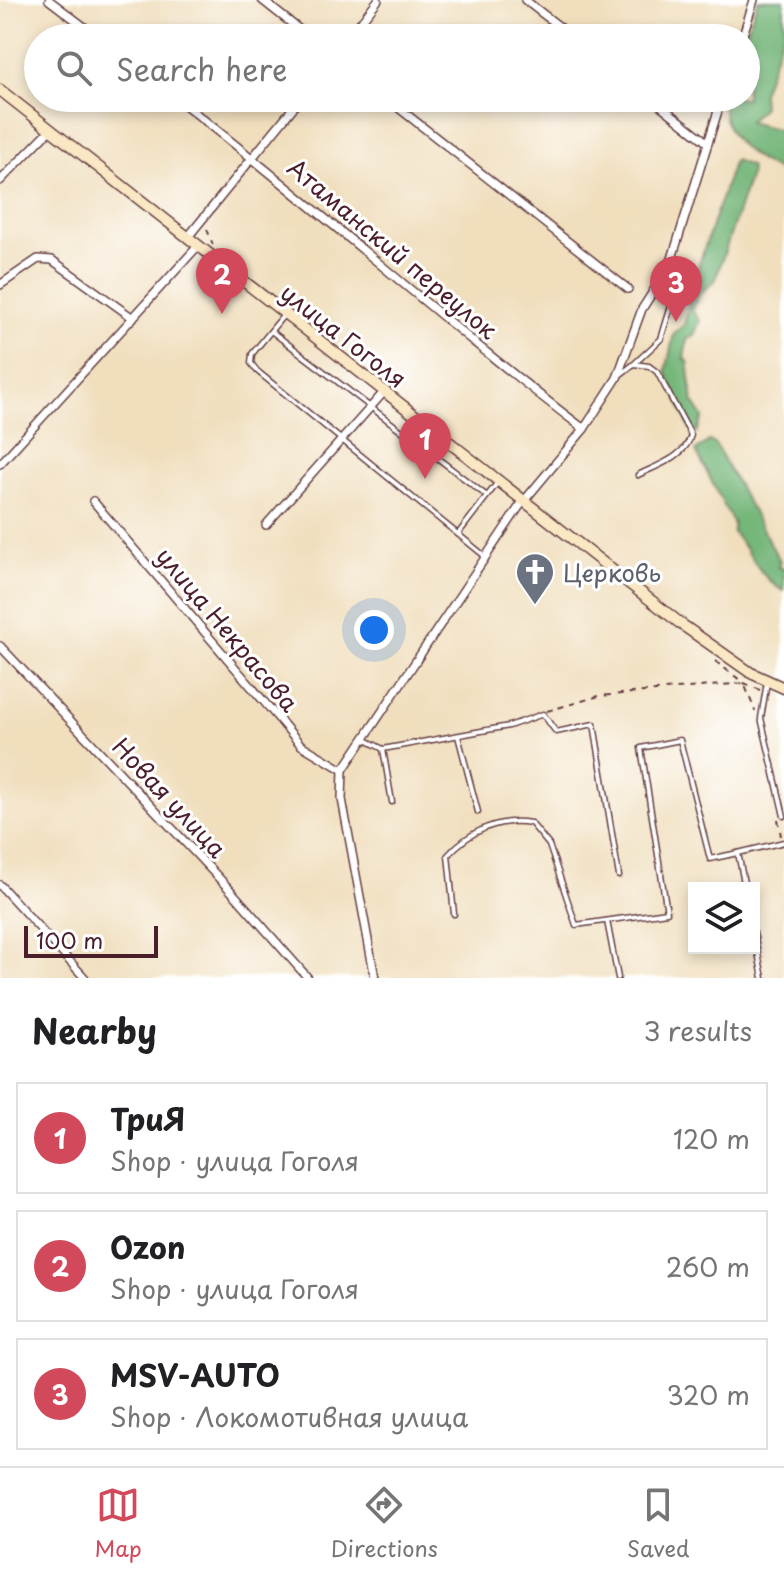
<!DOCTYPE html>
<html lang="en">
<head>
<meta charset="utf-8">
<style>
	:root { --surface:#fff; --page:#f6f6f6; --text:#202124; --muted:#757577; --line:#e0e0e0; --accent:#d1495b }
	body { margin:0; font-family:"Playpen Sans",sans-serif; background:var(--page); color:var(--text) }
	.controls { position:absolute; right:24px; bottom:24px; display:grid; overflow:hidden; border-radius:0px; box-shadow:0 4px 12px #0003 }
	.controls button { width:72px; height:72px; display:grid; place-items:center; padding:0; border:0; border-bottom:2px solid var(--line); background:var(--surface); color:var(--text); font:40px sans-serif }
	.scale { position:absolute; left:24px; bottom:20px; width:134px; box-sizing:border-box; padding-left:8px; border:4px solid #4a1f2b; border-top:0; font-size:22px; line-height:28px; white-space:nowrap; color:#4a1f2b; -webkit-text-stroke:6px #fff; paint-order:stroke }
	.you { position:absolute; left:374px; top:630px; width:28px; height:28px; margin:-20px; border:6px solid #fff; border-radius:50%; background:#1a73e8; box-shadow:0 0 0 12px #1a73e833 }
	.badge { display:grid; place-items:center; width:52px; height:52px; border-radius:50%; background:var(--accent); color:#fff; font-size:26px; font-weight:700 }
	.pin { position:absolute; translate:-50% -66px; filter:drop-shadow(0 2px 4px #0008) }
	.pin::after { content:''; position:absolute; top:42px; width:28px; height:24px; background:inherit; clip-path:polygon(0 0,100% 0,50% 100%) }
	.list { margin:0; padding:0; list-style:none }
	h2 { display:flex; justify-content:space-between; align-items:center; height:104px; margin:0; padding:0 32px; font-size:34px }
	h2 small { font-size:26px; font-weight:400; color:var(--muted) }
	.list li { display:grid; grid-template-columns:52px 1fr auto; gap:24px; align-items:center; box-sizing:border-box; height:112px; margin:0 16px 16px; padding:0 16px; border:2px solid var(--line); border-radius:0px }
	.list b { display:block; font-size:30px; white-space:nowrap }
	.list p { margin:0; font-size:26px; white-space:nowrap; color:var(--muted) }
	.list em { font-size:26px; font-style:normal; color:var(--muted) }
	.icon { flex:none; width:44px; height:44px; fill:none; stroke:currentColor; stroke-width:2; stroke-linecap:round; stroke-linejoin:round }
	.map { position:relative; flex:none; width:784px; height:978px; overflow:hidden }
	.search { position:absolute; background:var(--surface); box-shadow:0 4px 12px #0003; left:24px; right:24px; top:24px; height:88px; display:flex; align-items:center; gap:20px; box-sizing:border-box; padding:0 28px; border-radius:44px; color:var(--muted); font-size:30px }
	.sheet { height:488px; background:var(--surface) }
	nav { display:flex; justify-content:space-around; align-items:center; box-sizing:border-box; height:112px; border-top:2px solid var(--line); background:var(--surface); font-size:22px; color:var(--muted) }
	nav a { display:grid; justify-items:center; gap:4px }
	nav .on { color:var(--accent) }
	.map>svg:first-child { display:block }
</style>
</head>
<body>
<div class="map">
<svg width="784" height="978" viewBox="0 0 784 978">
	<rect width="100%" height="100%" fill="#fff"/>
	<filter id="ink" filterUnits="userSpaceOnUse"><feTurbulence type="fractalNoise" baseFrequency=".0125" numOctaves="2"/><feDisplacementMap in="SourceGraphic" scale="16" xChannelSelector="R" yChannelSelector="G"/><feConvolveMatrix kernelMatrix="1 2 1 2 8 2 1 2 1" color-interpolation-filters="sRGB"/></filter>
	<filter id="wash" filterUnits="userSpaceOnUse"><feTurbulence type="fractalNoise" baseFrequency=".006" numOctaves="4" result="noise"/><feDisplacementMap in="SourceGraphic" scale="32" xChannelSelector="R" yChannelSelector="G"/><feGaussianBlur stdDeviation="1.8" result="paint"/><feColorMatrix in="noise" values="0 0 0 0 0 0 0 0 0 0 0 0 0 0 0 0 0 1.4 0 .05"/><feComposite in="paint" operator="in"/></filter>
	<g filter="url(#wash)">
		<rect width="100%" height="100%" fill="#f0debc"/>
		<g fill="#74b679" stroke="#5f6a52" stroke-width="2">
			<path d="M758 0H784V30L762 93 763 107 748 122 784 131V173C752 159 719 136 724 98H746L744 38Z"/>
			<path d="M734 160 750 166 751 172 715 281 699 294 692 310 700 321 694 335 687 339 684 359 688 361 693 402 703 417 697 432 690 429 666 372 674 333 684 325 689 303 683 290 696 273Z"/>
			<path d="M709 441 715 444 780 561 778 567 784 569V591C760 579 751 552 733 533V523L696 451Z"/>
		</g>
	</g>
	<g filter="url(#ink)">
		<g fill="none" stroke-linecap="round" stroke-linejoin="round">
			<defs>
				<g id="lane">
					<path d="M283 316 252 354 251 363 257 371 486 557"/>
					<path d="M271 331 487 496"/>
					<path d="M634 364 661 339 671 306"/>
					<path d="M621 374 634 364 649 366 657 372 691 435C686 457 656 466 638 475"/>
					<path d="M458 534 498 482"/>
					<path d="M767 682 761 718 784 816"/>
					<path d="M458 736 478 812"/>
					<path d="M364 739 383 749 509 726 543 714 556 732 594 724 619 876"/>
					<path d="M383 749 392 802"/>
					<path d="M745 888 738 853 784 842"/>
					<path d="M454 914 448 855C469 832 498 817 531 823L549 845 576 925 667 912 641 748 680 740 710 859 738 853"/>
					<path d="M607 921 618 978"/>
					<path d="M754 933 763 978"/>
				</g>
				<g id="street">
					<path d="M49 0 99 38"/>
					<path d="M262 0 310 38"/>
					<path d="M525 0 574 38"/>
					<path d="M348 38 378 0"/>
					<path d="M742 38 754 0"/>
					<path d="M176 98C315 205 444 323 584 429"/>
					<path d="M386 98 628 289"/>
					<path d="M651 98 708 143"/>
					<path d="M0 181 50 130"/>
					<path d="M188 237 301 98"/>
					<path d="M0 285 38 259 52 260 133 318"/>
					<path d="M0 464 198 246"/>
					<path d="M93 501 301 745 343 770"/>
					<path d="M266 525 384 392"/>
					<path d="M0 646 233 893 308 978"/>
					<path d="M0 885 85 978"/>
					<path d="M375 978 342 799 343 770 519 507 584 429 617 378 642 309 670 265 722 98"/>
				</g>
				<path id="secondary" d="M0 90 681 624 751 673 784 688"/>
			</defs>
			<use href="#lane" stroke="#633c41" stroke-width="7"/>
			<use href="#street" stroke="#633c41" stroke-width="10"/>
			<use href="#secondary" stroke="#633c41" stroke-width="13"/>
			<g stroke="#633c41" stroke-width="2" stroke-dasharray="6 6" stroke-linecap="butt">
				<path d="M207 229 213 245"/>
				<path d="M715 661 744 683 760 690"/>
				<path d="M547 711 599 696 744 683 755 711"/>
				<path d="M778 819 781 836"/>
			</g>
			<use href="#lane" stroke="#fff" stroke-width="4"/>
			<use href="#street" stroke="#fff" stroke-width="7"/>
			<use href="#secondary" stroke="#fae7c3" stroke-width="10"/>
		</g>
	</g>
	<defs>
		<symbol id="church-pin" viewBox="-11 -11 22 30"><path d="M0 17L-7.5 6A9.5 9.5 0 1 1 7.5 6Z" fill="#6b7280" stroke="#fff"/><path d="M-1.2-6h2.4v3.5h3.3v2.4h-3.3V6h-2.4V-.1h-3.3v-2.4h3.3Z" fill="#fff"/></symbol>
	</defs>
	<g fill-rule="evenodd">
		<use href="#church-pin" x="513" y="550" width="44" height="60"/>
	</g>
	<g text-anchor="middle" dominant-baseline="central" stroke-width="6" stroke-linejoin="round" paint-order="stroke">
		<g font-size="24" fill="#4a1f2b" stroke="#fff">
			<text transform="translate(393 248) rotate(40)">Атаманский переулок</text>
			<text transform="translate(344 335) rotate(38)">улица Гоголя</text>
			<text transform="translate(228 629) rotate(50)">улица Некрасова</text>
			<text transform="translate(170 797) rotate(47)">Новая улица</text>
		</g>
		<g font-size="24" fill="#5b616d" stroke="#fff" text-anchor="start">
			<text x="563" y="572">Церковь</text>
		</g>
	</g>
</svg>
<div class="controls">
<button><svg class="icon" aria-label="layers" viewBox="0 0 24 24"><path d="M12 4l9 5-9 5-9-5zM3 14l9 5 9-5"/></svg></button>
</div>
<div class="scale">100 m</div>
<div class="you"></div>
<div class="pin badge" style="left:425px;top:479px">1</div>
<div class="pin badge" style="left:222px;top:314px">2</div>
<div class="pin badge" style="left:676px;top:322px">3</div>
<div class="search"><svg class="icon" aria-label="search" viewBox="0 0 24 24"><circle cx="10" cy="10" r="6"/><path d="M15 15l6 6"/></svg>Search here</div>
</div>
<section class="sheet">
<h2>Nearby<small>3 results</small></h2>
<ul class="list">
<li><span class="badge">1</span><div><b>ТриЯ</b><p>Shop · улица Гоголя</p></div><em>120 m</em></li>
<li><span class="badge">2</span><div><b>Ozon</b><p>Shop · улица Гоголя</p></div><em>260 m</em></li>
<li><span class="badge">3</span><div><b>MSV-AUTO</b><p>Shop · Локомотивная улица</p></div><em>320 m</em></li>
</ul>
</section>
<nav>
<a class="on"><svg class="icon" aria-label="map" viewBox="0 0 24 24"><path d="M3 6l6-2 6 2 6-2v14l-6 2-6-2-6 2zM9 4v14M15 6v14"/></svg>Map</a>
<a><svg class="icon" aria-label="directions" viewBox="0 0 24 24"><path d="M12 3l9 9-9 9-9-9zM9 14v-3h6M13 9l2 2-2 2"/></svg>Directions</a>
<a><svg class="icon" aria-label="saved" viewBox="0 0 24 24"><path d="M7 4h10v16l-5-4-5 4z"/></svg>Saved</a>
</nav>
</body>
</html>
